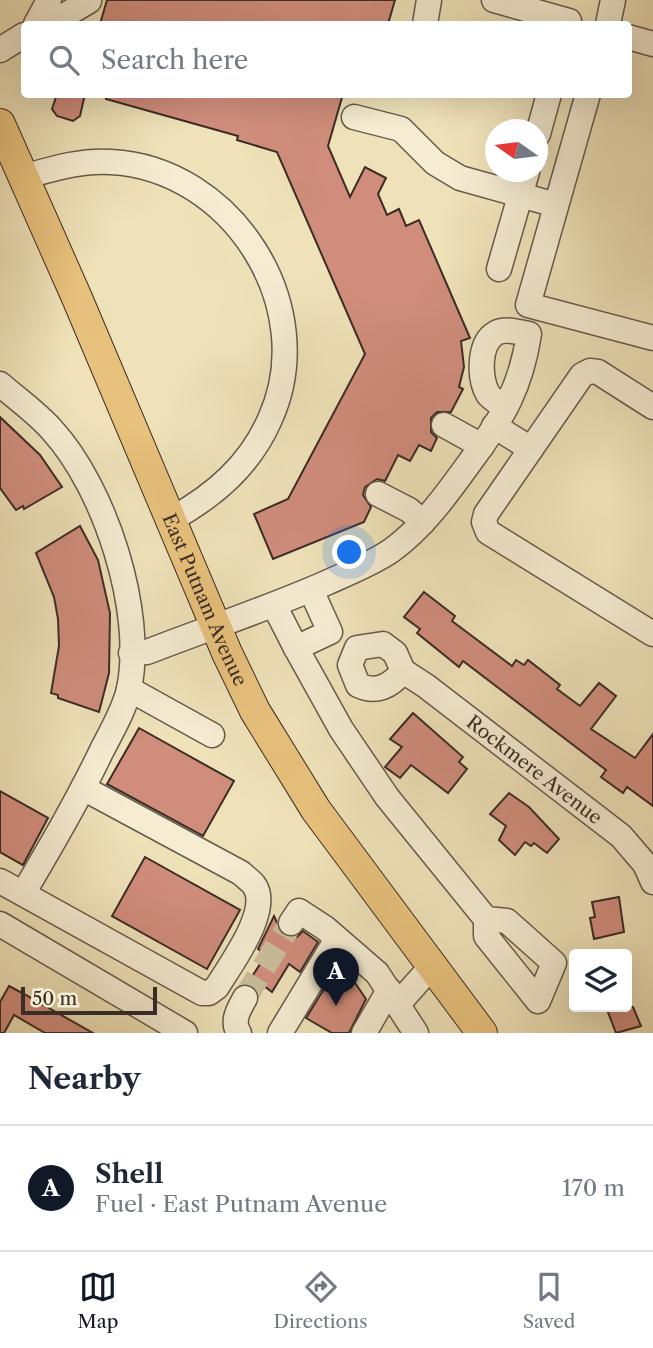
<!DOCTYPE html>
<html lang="en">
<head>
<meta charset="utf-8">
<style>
	:root { --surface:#fff; --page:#f2f2f3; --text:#1f2937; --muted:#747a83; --line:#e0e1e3; --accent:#111827 }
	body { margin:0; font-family:"Libre Caslon Text",serif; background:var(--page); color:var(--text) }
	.controls { position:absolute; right:21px; bottom:21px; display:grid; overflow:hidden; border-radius:7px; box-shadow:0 7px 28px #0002 }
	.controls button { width:63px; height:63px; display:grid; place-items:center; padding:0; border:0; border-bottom:2px solid var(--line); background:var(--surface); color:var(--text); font:35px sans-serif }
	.compass { position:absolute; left:485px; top:119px; width:63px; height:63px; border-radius:50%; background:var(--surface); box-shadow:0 7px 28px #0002; rotate:284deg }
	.scale { position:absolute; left:21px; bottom:18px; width:136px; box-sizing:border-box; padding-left:7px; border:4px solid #3a2c26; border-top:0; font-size:19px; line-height:24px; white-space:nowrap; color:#3a2c26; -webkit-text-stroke:5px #f5ecd2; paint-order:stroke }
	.you { position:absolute; left:350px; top:553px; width:24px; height:24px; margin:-18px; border:5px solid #fff; border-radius:50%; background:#1a73e8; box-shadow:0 0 0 10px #1a73e833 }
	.badge { display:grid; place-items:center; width:46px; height:46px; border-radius:50%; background:var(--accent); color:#fff; font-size:23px; font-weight:700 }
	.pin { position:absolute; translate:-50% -58px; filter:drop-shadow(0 2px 4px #0008) }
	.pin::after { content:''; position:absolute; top:37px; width:24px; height:21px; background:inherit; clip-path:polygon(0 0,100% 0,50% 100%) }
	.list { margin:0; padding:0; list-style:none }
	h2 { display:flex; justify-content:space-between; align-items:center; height:91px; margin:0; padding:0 28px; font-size:30px }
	h2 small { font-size:23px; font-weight:400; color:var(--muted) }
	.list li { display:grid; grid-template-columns:46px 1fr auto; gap:21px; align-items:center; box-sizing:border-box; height:126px; padding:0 28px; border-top:2px solid var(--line) }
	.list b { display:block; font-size:26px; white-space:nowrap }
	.list p { margin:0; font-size:23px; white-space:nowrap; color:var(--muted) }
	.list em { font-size:23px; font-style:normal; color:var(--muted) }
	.icon { flex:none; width:38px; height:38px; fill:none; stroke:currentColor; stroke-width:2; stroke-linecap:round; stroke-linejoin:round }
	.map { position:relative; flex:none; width:653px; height:1033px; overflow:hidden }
	.search { position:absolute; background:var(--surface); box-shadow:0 7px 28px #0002; left:21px; right:21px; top:21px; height:77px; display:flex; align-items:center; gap:18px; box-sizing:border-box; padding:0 24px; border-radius:7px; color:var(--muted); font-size:26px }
	.sheet { height:217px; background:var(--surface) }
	nav { display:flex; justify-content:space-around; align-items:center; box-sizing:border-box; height:98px; border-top:2px solid var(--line); background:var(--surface); font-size:19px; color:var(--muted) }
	nav a { display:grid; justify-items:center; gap:4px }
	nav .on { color:var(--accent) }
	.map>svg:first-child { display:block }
</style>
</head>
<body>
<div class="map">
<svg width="653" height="1033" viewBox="0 0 653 1033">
	<rect width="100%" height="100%" fill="#efe2b9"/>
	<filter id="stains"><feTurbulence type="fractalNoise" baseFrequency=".00286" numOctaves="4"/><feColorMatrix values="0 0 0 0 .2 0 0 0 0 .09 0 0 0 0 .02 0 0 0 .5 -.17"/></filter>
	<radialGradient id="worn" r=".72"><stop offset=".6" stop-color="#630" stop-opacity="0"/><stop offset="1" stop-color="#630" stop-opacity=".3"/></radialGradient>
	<g fill="#d08d7c" stroke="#3a2c26" stroke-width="2">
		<path d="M107 0H395L388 24H100Z"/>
		<path d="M57 94H85L80 116 73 121 57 116 52 109Z"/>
		<path d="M106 94H343L328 146 350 197 365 167 386 178 378 194 387 215 399 209 406 226 419 220 470 338 461 341 464 367 459 387 463 389 451 412H437L431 418V432L437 438 431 451 419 445 410 461 398 455 385 481 377 479 365 487 363 495 371 507 364 522 273 559 254 514 288 499 365 354 277 152 237 140 238 136 106 99Z"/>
		<path d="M0 417 40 455 62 487 24 509 23 506 16 510 0 488Z"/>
		<path d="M80 526 98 560 110 613 109 673 99 712 58 698V695L51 693 59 646 58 619 54 597 36 553Z"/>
		<path d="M424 592 455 616 452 621 512 666 516 660 524 665 528 660 560 685 557 689 580 706 599 683 616 696 591 729 635 758 653 734V806L627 787 623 793 601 777 606 770 463 661 459 667 417 633 420 629 404 617Z"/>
		<path d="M413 713 463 757 459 762 467 769 448 793 411 765 400 778 385 767 402 747 390 739Z"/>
		<path d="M139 728 234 781 203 836 107 784Z"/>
		<path d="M0 791 48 818 23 865 0 852Z"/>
		<path d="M509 793 529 807 559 839 547 853 534 843 531 846 525 842 515 855 499 840 506 826 490 814Z"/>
		<path d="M145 857 240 910 207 969 112 916Z"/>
		<path d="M619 897 624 932 594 939 590 918 595 917 592 902Z"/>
		<path d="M274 916 283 936 297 937 303 931 318 942 300 972 289 964 272 992 264 986 259 994 247 984 266 955 258 949Z"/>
		<path d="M332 976 351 977 366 999 349 1033H332L306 1018Z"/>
		<path d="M9 986 24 994 93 1033H45L14 1015 4 1033H0V1002Z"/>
		<path d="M606 1007H633L641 1026 616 1033Z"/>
	</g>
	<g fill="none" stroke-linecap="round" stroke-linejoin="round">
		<path stroke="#cbbe9c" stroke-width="24" stroke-dasharray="24 12" stroke-linecap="butt" d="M245 998 291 923"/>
		<defs>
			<g id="minor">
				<path d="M494 0 569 21 568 24"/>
				<path d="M36 24 49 0"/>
				<path d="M50 24 89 1"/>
				<path d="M425 24 429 0"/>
				<path d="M608 24 613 0"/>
				<path d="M628 37 653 44"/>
				<path d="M0 50 24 35"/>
				<path d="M588 94 528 305 653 338"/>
				<path d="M354 117 401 129 435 163 460 178 556 205"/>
				<path d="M538 134 549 94"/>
				<path d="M23 177C52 169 80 160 111 162 232 168 321 307 270 419 250 465 215 495 172 519"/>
				<path d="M499 269 527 172"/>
				<path d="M0 384C17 399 37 413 52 430 105 488 145 611 129 689 124 711 111 732 101 752 78 800 51 846 24 892"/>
				<path d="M653 407 598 372 590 371 582 375 486 514 484 522 488 532 653 634"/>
				<path d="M444 425 482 446"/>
				<path d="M494 426 531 449"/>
				<path d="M378 494 409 510 423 522"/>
				<path d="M274 605 296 648 330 632 311 590"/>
				<path d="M296 648 341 729 387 797 486 919V936L538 1001 554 963 507 921 486 919"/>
				<path d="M131 653 147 652C206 629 267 609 326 583 348 573 372 564 392 550 425 526 449 491 473 458 504 416 521 386 529 334 519 332 505 328 496 333 478 343 479 379 488 394 492 400 500 403 506 407"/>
				<path id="s1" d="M403 671C391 686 376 694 358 685L350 665 357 648 383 644 395 653 403 671 426 686 621 836 645 864 653 882"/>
				<path d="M129 689 212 735"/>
				<path d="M0 881 202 993H209L217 987C230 965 272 910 254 885 251 881 245 877 241 873L83 788"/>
				<path d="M291 923 299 911 325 928 377 973 416 1033"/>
				<path d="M0 924 185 1033"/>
				<path d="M398 1004 431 967"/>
				<path d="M239 1033C231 1021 239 1009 245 998"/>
				<path d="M280 1033 337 939"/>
				<path d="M364 1033 389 990"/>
			</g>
			<g id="major">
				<path id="s2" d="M0 124 77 298 227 653 255 711 316 810 482 1033"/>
			</g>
		</defs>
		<use href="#minor" stroke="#675a4b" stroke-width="27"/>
		<use href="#major" stroke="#3a2c26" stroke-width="32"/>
		<use href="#minor" stroke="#f5ecd2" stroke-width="24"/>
		<use href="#major" stroke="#e8c17c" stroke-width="30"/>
	</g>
	<g text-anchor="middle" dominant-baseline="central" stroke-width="6" stroke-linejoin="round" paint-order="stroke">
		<g font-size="19" fill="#3a2c26" stroke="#f5ecd2">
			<text stroke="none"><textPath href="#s2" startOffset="518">East Putnam Avenue</textPath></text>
			<text stroke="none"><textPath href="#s1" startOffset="317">Rockmere Avenue</textPath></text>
		</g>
	</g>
	<rect width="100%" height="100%" filter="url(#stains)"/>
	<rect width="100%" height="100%" fill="url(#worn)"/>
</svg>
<div class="controls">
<button><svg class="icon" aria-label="layers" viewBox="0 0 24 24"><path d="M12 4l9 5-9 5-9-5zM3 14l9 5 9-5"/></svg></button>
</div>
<svg class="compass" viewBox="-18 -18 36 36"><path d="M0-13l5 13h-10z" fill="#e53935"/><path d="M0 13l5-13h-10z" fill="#747a83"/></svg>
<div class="scale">50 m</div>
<div class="you"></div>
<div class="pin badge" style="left:336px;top:1006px">A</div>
<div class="search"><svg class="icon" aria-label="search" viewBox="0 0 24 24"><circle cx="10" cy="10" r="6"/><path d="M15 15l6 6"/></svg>Search here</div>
</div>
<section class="sheet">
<h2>Nearby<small></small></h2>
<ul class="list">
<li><span class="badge">A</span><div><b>Shell</b><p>Fuel · East Putnam Avenue</p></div><em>170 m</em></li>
</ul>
</section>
<nav>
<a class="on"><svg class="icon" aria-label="map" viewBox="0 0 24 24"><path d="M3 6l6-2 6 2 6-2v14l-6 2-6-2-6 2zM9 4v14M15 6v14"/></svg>Map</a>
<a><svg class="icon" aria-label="directions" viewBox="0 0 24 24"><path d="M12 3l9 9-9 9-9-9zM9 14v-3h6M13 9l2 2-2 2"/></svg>Directions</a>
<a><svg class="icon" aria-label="saved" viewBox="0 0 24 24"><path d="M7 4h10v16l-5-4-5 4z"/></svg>Saved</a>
</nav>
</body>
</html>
